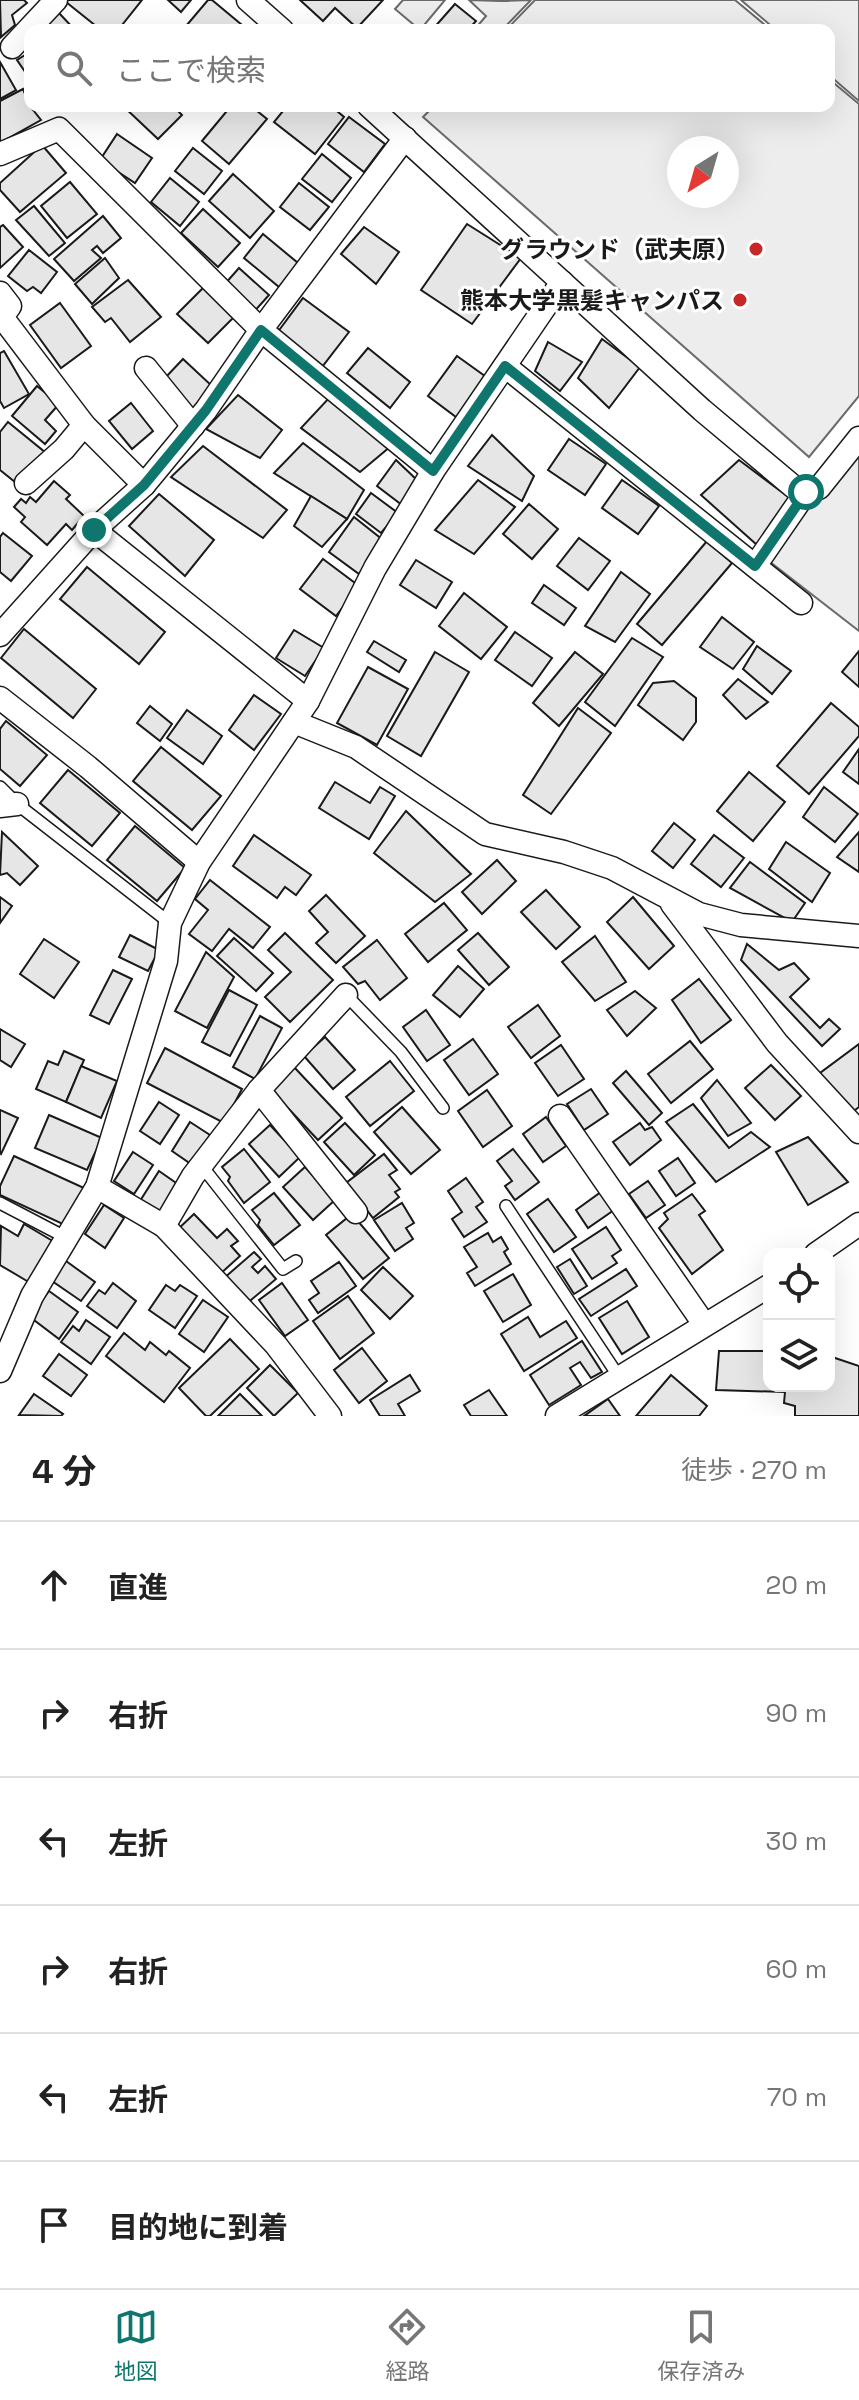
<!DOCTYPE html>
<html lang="ja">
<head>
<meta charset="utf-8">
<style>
	:root { --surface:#fff; --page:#f2f2f2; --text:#222; --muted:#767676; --line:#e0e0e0; --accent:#0f766e }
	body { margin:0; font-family:"Space Grotesk","Noto Sans JP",sans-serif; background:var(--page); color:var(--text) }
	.controls { position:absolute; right:24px; bottom:24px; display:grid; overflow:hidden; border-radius:16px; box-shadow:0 8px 32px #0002 }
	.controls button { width:72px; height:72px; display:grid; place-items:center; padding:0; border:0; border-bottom:2px solid var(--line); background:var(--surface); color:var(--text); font:40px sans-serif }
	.compass { position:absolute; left:667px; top:136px; width:72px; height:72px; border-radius:50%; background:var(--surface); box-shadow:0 8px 32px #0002; rotate:217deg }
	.stop { position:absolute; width:24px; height:24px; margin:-18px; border:6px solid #0f766e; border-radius:50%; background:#fff }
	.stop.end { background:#0f766e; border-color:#fff; box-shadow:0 2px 8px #0008 }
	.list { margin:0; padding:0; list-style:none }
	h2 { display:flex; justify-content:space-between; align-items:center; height:104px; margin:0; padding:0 32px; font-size:34px }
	h2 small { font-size:26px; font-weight:400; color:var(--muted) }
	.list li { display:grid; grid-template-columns:52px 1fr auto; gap:24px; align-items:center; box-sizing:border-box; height:128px; padding:0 32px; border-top:2px solid var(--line) }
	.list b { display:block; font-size:30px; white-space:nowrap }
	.list em { font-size:26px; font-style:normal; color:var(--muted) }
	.icon { flex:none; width:44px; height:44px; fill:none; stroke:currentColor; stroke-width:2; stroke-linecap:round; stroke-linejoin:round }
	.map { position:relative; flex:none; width:859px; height:1416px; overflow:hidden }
	.search { position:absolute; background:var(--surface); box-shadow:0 8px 32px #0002; left:24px; right:24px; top:24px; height:88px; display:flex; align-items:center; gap:20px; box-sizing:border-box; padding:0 28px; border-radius:16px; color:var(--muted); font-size:30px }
	.sheet { height:872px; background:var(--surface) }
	nav { display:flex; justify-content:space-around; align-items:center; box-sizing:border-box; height:112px; border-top:2px solid var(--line); background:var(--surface); font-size:22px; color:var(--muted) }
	nav a { display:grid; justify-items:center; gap:4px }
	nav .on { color:var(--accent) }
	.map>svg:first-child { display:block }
</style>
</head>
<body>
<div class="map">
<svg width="859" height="1416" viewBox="0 0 859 1416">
	<rect width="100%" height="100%" fill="#fff"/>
	<g fill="#ededed" stroke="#6a6a6a" stroke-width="2" fill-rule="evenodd">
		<path d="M403 0H445L420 30 395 9Z"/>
		<path d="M469 0 500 1 531 0 502 30H474L486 16Z"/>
		<path d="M535 0H735L771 30H506Z"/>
		<path d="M741 0H859V101L829 75V30H776Z"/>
		<path d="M829 79 859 104V396L809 457 423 117 434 106H829ZM679 148H727V196H679Z"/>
		<path d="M859 438V631L765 558Z"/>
	</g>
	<g fill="#e6e6e6" stroke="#1a1a1a" stroke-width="2">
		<path d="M0 0H24L27 3 12 15 15 25 1 37Z"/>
		<path d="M67 0H142L118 30H101L66 2Z"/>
		<path d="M168 0H191L181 12Z"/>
		<path d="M208 0H212L248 30H190L186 26Z"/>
		<path d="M300 0H383L357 28 335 8 323 21Z"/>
		<path d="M455 4 476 21 468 30H432Z"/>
		<path d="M59 13 75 30H42Z"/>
		<path d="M30 52V79L17 60Z"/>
		<path d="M0 62 16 90 0 99Z"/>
		<path d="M23 89 30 106 41 120 0 143V101Z"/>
		<path d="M123 106H173L182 115 158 139Z"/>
		<path d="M231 106H251L267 119 229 164 202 141Z"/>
		<path d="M287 106H331L344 117 315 154 274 122Z"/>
		<path d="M349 117 385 144 364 172 328 144Z"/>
		<path d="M117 134 152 158 135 183 100 160Z"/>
		<path d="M42 145 66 173 20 212 0 190V183Z"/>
		<path d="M193 148 222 171 204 194 175 171Z"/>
		<path d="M322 154 351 178 332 202 302 179Z"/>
		<path d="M233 174 274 211 250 238 209 201Z"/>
		<path d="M170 178 199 202 180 226 151 202Z"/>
		<path d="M70 182 97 214 67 238 41 206Z"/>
		<path d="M299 183 329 207 310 230 280 207Z"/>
		<path d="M34 206 65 243 49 256 16 220Z"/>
		<path d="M203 209 240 243 218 267 181 233Z"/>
		<path d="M103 216 121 238 103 253 97 246 92 250 101 258 74 281 54 259Z"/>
		<path d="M467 224 521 258 472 324 421 290Z"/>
		<path d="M3 225 23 247 0 268V227Z"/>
		<path d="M364 227 399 252 376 284 341 254Z"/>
		<path d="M263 234 298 263 279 287 244 258Z"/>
		<path d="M29 250 57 272 41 293 33 287 27 291 8 276Z"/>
		<path d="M105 258 119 278 92 304 75 284Z"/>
		<path d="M239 268 269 295 252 314 224 285Z"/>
		<path d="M128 280 161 317 130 342 111 318 105 322 92 307Z"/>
		<path d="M203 288 233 318 208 343 177 314Z"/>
		<path d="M303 298 349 332 322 367 277 333Z"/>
		<path d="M60 303 91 346 61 368 30 325Z"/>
		<path d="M602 339 640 367 609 408 578 378Z"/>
		<path d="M548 342 582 362 560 391 535 371Z"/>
		<path d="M368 348 410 382 390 408 347 373Z"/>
		<path d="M4 351 29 394 4 408 0 401V353Z"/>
		<path d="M457 356 489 379 460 420 428 396Z"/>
		<path d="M183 359 212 386 192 410 164 379Z"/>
		<path d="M37 386 59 404 45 420 56 431 45 444 12 416Z"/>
		<path d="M238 395 282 430 260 458 206 429Z"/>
		<path d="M329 398 391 446 360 472 301 428Z"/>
		<path d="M131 403 153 431 132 449 109 421Z"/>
		<path d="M8 422 46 453 20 486 0 470V432Z"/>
		<path d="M492 435 534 476 522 501 468 466Z"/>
		<path d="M569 439 606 464 585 495 548 470Z"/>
		<path d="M303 443 364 490 347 519 274 473Z"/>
		<path d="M203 446 287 510 263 538 171 477Z"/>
		<path d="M396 460 418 481 402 505 377 486Z"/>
		<path d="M739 460 791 499 757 545 701 495Z"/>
		<path d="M478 480 515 507 474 554 435 530Z"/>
		<path d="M622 480 659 506 638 534 602 508Z"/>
		<path d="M54 481 70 495 66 499 84 516 72 530 66 524 47 545 21 522 25 517 14 507 21 499 26 503 30 497 36 502Z"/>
		<path d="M371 493 398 513 381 533 356 514Z"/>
		<path d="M159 494 214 540 185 576 129 526Z"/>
		<path d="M311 496 347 519 322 547 294 526Z"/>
		<path d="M529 504 558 529 532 559 503 534Z"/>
		<path d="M354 517 383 540 359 574 329 552Z"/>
		<path d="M3 533 32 556 11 581 0 572V537Z"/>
		<path d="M579 538 610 561 588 590 557 566Z"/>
		<path d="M707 541 732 563 662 645 637 624Z"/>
		<path d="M323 559 359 586 336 616 300 589Z"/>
		<path d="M416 560 452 582 436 608 400 585Z"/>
		<path d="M87 567 165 632 139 664 60 599Z"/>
		<path d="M621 572 650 594 615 642 585 626Z"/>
		<path d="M544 585 576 608 564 625 532 603Z"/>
		<path d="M464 593 507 627 481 659 439 626Z"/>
		<path d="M722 617 754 642 733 669 700 647Z"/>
		<path d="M24 629 96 689 73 718 1 658Z"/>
		<path d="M294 630 324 648 305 676 276 658Z"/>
		<path d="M515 632 552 658 532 686 495 660Z"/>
		<path d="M632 638 663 657 615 726 585 702Z"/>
		<path d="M374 641 406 660 399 672 367 652Z"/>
		<path d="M757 646 791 671 772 694 743 669Z"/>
		<path d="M859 651V687L842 672Z"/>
		<path d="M435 652 469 672 421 756 387 736Z"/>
		<path d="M575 652 603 674 559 726 533 703Z"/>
		<path d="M368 667 408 689 377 745 337 723Z"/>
		<path d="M738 679 768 702 746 719 723 695Z"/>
		<path d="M674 681 696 698V722L683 740 638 705 653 683Z"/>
		<path d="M254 695 281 714 254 750 229 730Z"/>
		<path d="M831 703 859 727V736L809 794 777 766Z"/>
		<path d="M150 706 172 724 160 741 137 723Z"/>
		<path d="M578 708 611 733 551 814 523 795Z"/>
		<path d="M187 710 222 736 203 764 167 738Z"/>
		<path d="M6 721 47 755 20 786 0 769V729Z"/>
		<path d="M161 747 221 796 192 830 133 781Z"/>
		<path d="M859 749V784L843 772Z"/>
		<path d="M68 770 120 813 92 846 40 803Z"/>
		<path d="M749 772 785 802 753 841 717 811Z"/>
		<path d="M335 782 370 803 380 787 395 796 369 839 319 808Z"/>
		<path d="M824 787 858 814 835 842 803 817Z"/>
		<path d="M406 811 471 874 435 902 374 853Z"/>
		<path d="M674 823 695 840 673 868 652 851Z"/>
		<path d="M135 826 185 868 157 901 107 860Z"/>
		<path d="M2 832 38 866 20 885 7 873 0 875Z"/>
		<path d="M859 832V872L837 857Z"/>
		<path d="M254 835 311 875 296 895 285 887 277 898 233 866Z"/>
		<path d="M714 835 744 858 721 887 691 864Z"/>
		<path d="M786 842 830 873 812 902 769 869Z"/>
		<path d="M497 860 516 881 482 914 462 892Z"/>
		<path d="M750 862 805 903 792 922 730 888Z"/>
		<path d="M210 880 270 927 253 948 229 929 212 951 189 934 208 910 195 899Z"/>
		<path d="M546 890 580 927 556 949 521 912Z"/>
		<path d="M326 895 365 936 336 963 316 943 328 932 309 911Z"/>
		<path d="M0 897 12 906 0 923Z"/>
		<path d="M633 897 674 946 649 969 607 922Z"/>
		<path d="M444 903 467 930 428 962 405 934Z"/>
		<path d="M285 933 333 980 290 1022 265 997 291 972 268 950Z"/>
		<path d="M478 933 509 967 489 985 458 950Z"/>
		<path d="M130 935 159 950 148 971 119 957Z"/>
		<path d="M595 936 626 982 595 1001 562 962Z"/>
		<path d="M234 938 273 973 256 991 217 956Z"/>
		<path d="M44 939 79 962 54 998 20 974Z"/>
		<path d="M377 940 407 978 380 1000 365 981 358 984 343 967Z"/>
		<path d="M747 944 779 970 794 963 809 979 790 997 820 1028 829 1019 840 1029 822 1046 741 960Z"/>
		<path d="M206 952 234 977 207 1028 175 1011Z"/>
		<path d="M458 966 484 989 460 1017 433 995Z"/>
		<path d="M113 970 132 979 109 1024 90 1015Z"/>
		<path d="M699 979 731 1020 701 1043 672 1000Z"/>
		<path d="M229 990 257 1005 230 1056 202 1042Z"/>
		<path d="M635 991 656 1008 627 1036 607 1010Z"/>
		<path d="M538 1005 560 1036 531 1058 508 1027Z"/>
		<path d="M426 1010 450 1045 427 1061 403 1027Z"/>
		<path d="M260 1016 282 1028 255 1079 233 1067Z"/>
		<path d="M0 1029 25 1044 11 1067 0 1060Z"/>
		<path d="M325 1037 355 1070 333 1089 304 1056Z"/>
		<path d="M473 1039 498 1074 469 1095 444 1060Z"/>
		<path d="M690 1041 713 1069 671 1103 648 1074Z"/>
		<path d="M859 1044V1107L850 1114 816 1076Z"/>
		<path d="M561 1045 584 1079 558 1096 535 1063Z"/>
		<path d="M165 1048 242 1089 224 1123 147 1083Z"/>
		<path d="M64 1051 84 1060 66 1102 36 1089 48 1061 58 1065Z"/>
		<path d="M390 1061 414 1091 370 1126 346 1097Z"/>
		<path d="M771 1065 801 1096 775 1120 745 1088Z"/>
		<path d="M81 1066 117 1081 101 1118 66 1102Z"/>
		<path d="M294 1067 342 1118 318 1140 270 1089Z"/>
		<path d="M626 1071 662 1113 649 1125 613 1083Z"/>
		<path d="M717 1080 751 1123 728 1136 701 1098Z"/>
		<path d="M591 1089 608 1114 584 1130 567 1104Z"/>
		<path d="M487 1090 512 1126 483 1147 458 1111Z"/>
		<path d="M159 1102 179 1115 160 1144 140 1131Z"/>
		<path d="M693 1104 729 1148 751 1132 770 1147 716 1182 666 1122Z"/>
		<path d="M402 1107 440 1150 411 1174 374 1132Z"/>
		<path d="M0 1110 18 1118 1 1154 0 1153Z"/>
		<path d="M49 1115 102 1138 87 1170 35 1148Z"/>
		<path d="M546 1117 566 1146 543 1162 523 1134Z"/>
		<path d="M190 1122 210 1135 191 1164 172 1151Z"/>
		<path d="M345 1123 375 1155 354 1175 324 1142Z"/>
		<path d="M640 1123 645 1130 652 1127 661 1140 630 1165 613 1142Z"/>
		<path d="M270 1125 300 1157 279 1177 249 1144Z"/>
		<path d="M808 1137 848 1182 808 1205 776 1152Z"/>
		<path d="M244 1149 270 1182 244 1203 228 1181 230 1177 222 1167Z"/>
		<path d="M513 1149 539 1182 515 1200 505 1186 512 1181 497 1161Z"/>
		<path d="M133 1152 153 1165 134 1194 114 1181Z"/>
		<path d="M384 1154 397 1170 389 1175 400 1189 395 1192 399 1197 373 1218 346 1183Z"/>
		<path d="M14 1156 84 1188 67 1226 0 1195V1186Z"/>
		<path d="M678 1158 695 1183 676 1196 659 1171Z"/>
		<path d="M305 1167 335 1200 313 1220 283 1187Z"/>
		<path d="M159 1171 179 1185 160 1214 140 1201Z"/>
		<path d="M466 1178 483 1202 476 1207 487 1222 464 1237 452 1219 462 1212 448 1191Z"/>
		<path d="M648 1181 665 1205 646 1218 629 1194Z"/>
		<path d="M601 1192 614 1210 588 1228 576 1210Z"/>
		<path d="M274 1193 300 1225 274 1245 258 1225 260 1220 252 1210Z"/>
		<path d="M692 1194 705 1211 699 1215 723 1250 692 1274 659 1228 668 1219 664 1213Z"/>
		<path d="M548 1199 576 1237 554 1252 527 1214Z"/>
		<path d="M402 1203 414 1223 406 1228 413 1239 395 1251 374 1220Z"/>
		<path d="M104 1205 124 1218 105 1248 85 1234Z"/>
		<path d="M194 1214 217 1238 227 1229 238 1241 231 1246 240 1256 219 1275 177 1230Z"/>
		<path d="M352 1214 389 1258 363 1279 326 1235Z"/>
		<path d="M24 1224 56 1243 32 1284 0 1265 1 1226 18 1236Z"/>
		<path d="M606 1227 621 1250 612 1256 617 1263 592 1279 572 1249Z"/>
		<path d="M488 1233 493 1242 501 1237 508 1249 504 1252 511 1264 475 1286 467 1273 477 1267 464 1247Z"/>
		<path d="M254 1252 261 1259 252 1267 258 1273 265 1266 276 1279 245 1305 223 1279Z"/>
		<path d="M570 1259 587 1286 574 1294 557 1267Z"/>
		<path d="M66 1261 95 1282 81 1301 52 1281Z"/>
		<path d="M339 1262 356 1286 318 1313 309 1300 319 1293 311 1281Z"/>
		<path d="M383 1267 413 1296 390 1319 361 1290Z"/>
		<path d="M626 1269 637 1286 591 1316 579 1299Z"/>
		<path d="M513 1274 531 1305 503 1322 484 1291Z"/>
		<path d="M113 1283 136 1301 117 1328 87 1306 99 1290 105 1294Z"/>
		<path d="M282 1283 308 1320 285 1336 259 1300Z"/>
		<path d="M166 1285 175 1291 180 1285 197 1296 175 1328 149 1310Z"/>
		<path d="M49 1291 78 1312 59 1339 30 1317Z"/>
		<path d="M348 1296 374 1333 340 1359 313 1321Z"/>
		<path d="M203 1300 228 1317 204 1352 179 1334Z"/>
		<path d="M627 1301 649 1337 622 1354 599 1318Z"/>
		<path d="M528 1317 540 1337 566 1321 577 1338 524 1371 501 1334Z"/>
		<path d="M86 1320 110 1337 91 1364 61 1342 73 1326 79 1331Z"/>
		<path d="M124 1333 145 1350 150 1342 166 1355 169 1351 190 1368 164 1402 106 1356Z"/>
		<path d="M230 1339 259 1369 210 1416H206L179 1388Z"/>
		<path d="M582 1341 602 1372 591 1378 580 1362 570 1368 581 1385 549 1405 530 1375Z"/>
		<path d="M362 1348 387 1381 359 1403 334 1370Z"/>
		<path d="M719 1351H769V1386H829V1356L859 1366V1416H795V1406L784 1403 785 1392 716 1390Z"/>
		<path d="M59 1354 87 1375 71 1396 43 1376Z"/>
		<path d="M270 1365 298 1393 274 1416 247 1388Z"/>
		<path d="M410 1375 420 1391 398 1404 405 1416H380L370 1400Z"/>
		<path d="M671 1375 707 1406 699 1416H636Z"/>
		<path d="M489 1390 507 1416H471L464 1405Z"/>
		<path d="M34 1394 63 1414 61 1416 19 1415Z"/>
		<path d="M240 1394 262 1416H218Z"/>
		<path d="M608 1399 620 1416H584Z"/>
	</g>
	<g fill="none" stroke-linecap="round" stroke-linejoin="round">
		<defs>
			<g id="service">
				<path d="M0 787 17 804 170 923"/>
				<path d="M346 995 401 1052 443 1108"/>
				<path d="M201 1165 283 1269 296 1261"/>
				<path d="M0 1203 67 1238"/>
				<path d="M506 1206 619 1377"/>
			</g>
			<g id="minor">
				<path d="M248 0 282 30"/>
				<path d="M12 47 56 0"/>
				<path d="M369 106 702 410 801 493 819 488 859 438"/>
				<path d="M0 154 59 129 261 330 433 471"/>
				<path d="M0 293 10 306 2 317 84 425 144 485"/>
				<path d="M505 366 801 603"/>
				<path d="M146 368 193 426"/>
				<path d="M26 483 64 449 84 425"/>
				<path d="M94 530 308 701"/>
				<path d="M755 566 806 492"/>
				<path d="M0 635 94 530 144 485 206 410 261 330 405 138"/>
				<path d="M0 698 88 767 199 862"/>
				<path d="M294 722 356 747 485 834 564 852 612 868 699 914 741 925 859 936"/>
				<path d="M0 806 17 804"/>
				<path d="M672 904 777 1043 859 1132"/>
				<path d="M259 1090 356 1212"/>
				<path d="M560 1116 704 1324"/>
				<path d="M97 1187 164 1226 276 1345 330 1416"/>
				<path d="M164 1226 193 1176 259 1090 346 995"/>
				<path d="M816 1254 859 1224"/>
				<path d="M0 1371 32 1296 97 1187 166 961 170 923 199 862 308 701 375 568 433 471 562 282"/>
				<path d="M557 1416 769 1286"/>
			</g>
		</defs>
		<use href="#service" stroke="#1a1a1a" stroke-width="14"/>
		<use href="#minor" stroke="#1a1a1a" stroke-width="25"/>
		<use href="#service" stroke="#fff" stroke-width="11"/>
		<use href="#minor" stroke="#fff" stroke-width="22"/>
	</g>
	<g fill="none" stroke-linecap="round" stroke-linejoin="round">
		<path stroke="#0f766e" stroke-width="10" d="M94 530 144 485 206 410 261 330 433 471 505 366 755 566 806 492"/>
	</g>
	<g fill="#c62828" stroke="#fff" stroke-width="3">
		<circle cx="756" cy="249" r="8"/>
		<circle cx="740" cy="300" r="8"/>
	</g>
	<g text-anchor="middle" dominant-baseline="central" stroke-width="6" stroke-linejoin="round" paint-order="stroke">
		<g font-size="24" font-weight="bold" fill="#1a1a1a" stroke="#fff" text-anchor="end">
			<text x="740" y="249">グラウンド（武夫原）</text>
			<text x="724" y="300">熊本大学黒髪キャンパス</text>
		</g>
	</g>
</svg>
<div class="controls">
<button><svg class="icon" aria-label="locate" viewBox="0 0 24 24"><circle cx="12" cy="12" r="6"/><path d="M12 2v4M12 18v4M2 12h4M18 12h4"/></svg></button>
<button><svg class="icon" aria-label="layers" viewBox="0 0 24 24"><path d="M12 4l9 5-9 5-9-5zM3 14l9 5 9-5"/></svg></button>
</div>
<svg class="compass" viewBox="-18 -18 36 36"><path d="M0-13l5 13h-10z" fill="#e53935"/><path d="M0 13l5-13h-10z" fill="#767676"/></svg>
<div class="stop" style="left:806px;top:492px"></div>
<div class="stop end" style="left:94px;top:530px"></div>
<div class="search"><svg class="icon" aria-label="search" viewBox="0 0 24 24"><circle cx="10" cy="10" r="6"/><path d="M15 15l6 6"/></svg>ここで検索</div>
</div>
<section class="sheet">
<h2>4 分<small>徒歩 · 270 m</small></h2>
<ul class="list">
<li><svg class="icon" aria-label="ahead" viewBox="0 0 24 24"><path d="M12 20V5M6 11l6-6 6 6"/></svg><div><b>直進</b></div><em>20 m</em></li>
<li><svg class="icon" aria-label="right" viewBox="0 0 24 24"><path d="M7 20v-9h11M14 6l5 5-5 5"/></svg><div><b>右折</b></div><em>90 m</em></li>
<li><svg class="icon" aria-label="left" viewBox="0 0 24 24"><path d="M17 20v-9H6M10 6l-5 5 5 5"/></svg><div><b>左折</b></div><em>30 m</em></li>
<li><svg class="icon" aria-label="right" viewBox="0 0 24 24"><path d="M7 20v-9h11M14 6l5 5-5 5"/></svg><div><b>右折</b></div><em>60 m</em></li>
<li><svg class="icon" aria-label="left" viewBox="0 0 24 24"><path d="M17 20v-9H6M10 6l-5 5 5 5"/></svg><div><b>左折</b></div><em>70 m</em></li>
<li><svg class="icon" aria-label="arrive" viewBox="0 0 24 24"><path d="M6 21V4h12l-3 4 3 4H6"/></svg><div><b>目的地に到着</b></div></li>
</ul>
</section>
<nav>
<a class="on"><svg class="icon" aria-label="map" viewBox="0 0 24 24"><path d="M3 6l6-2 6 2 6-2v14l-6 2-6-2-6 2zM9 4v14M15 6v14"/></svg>地図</a>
<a><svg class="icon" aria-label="directions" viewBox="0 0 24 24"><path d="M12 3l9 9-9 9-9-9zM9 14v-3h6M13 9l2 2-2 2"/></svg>経路</a>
<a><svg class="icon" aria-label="saved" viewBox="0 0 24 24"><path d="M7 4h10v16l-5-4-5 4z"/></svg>保存済み</a>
</nav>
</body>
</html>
